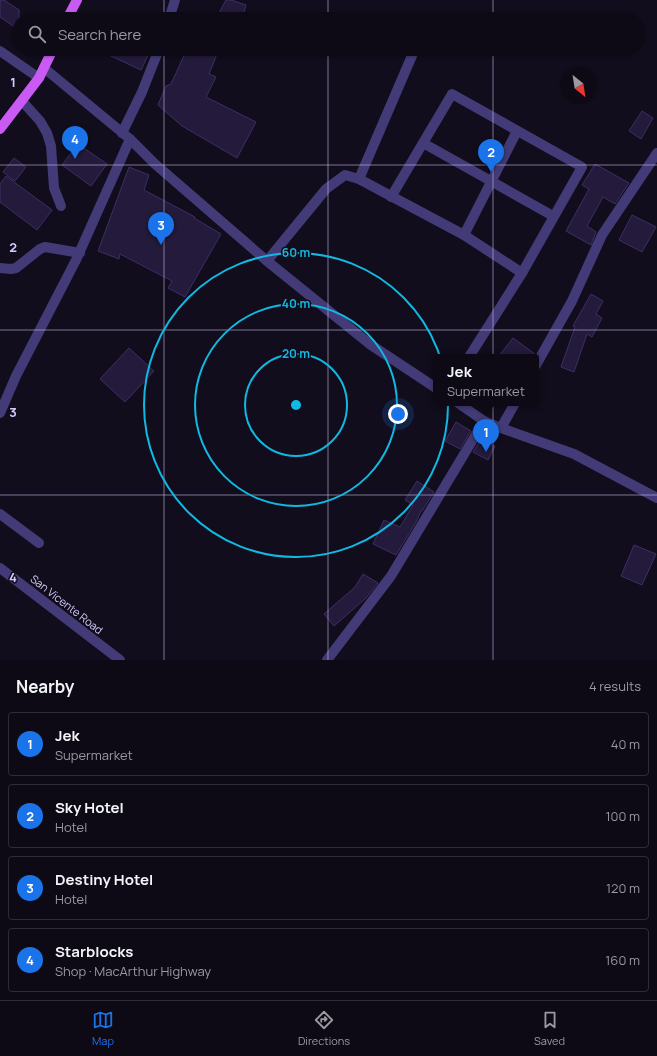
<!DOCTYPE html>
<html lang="en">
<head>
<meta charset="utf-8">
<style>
	:root { --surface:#0d0a15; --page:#16131e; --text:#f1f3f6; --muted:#9a9aa0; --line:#2d2b34; --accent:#1a73e8 }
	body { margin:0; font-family:Manrope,sans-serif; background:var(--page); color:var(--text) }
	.compass { position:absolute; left:561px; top:68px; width:36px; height:36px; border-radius:50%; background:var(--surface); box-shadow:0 1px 3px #0004; rotate:150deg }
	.you { position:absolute; left:398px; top:414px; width:14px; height:14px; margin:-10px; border:3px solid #fff; border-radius:50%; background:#1a73e8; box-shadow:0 0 0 6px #1a73e833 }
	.badge { display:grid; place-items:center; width:26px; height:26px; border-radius:50%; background:var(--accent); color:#fff; font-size:13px; font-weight:700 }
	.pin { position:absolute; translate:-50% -33px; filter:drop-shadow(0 1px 2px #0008) }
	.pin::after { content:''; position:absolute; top:21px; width:14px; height:12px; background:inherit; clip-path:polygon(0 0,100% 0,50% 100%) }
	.popup { position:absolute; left:433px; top:354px; width:106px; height:52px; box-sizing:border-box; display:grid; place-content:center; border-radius:4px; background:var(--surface); filter:drop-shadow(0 1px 3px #0005); font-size:13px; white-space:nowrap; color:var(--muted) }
	.popup b { font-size:15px; color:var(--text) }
	.popup::after { content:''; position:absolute; left:50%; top:100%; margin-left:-8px; border:8px solid transparent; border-top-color:var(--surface) }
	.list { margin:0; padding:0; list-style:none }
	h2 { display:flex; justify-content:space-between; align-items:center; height:52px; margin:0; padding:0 16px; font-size:17px }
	h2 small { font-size:13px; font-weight:400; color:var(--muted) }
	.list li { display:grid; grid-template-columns:26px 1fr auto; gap:12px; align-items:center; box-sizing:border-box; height:64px; margin:0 8px 8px; padding:0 8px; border:1px solid var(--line); border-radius:4px }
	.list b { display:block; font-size:15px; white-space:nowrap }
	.list p { margin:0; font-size:13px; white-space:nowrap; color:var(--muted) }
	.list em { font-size:13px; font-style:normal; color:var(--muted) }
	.icon { flex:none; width:22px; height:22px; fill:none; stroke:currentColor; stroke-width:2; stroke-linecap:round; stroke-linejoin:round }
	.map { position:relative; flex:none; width:657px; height:660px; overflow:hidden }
	.search { position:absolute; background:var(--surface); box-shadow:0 1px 3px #0004; left:12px; right:12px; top:12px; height:44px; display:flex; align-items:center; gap:10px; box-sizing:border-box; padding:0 14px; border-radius:22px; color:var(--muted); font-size:15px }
	.sheet { height:340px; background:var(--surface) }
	nav { display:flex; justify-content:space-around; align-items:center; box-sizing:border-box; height:56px; border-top:1px solid var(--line); background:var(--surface); font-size:11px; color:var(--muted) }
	nav a { display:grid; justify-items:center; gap:2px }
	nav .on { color:var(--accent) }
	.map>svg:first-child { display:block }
</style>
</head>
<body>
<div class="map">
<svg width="657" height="660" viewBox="0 0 657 660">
	<rect width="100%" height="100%" fill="#110d1c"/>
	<g fill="#241a3b" stroke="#3e2e65">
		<path d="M0 0H4L19 10V30L0 17Z"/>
		<path d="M226 0H231L246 5 242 19H228L218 15Z"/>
		<path d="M96 49H151L141 70Z"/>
		<path d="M187 49H219L209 74 216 77 206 97 256 122 237 158 182 126 158 105 166 86 171 84Z"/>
		<path d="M642 111 653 118 641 139 629 131Z"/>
		<path d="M78 144 107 164 91 186 62 165Z"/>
		<path d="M14 158 26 167 15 181 3 172Z"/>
		<path d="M595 164 629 183 615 204 603 197 587 226 596 232 591 245 566 231 589 189 582 185Z"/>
		<path d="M129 167 149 175 144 190 195 217 194 218 221 234 185 297 168 288 172 281 120 254 119 259 98 251Z"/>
		<path d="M6 176 52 210 37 230 0 202V184Z"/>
		<path d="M632 215 656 227 642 252 619 240Z"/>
		<path d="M591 294 603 301 596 314 602 318 592 337 587 334 574 372 561 367 575 327 573 326Z"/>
		<path d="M513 338 535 354 533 357H498Z"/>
		<path d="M129 348 154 371 125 402 100 379Z"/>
		<path d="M456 422 471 431 460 449 445 441Z"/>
		<path d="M481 439 495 446 488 460 473 452Z"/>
		<path d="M417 481 434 492 422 511H421L416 522 396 555 373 544 384 520 400 527 413 505 405 500Z"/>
		<path d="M634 545 656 554 642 585 621 576Z"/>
		<path d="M363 574 378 583 366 598 334 626 324 614 355 587Z"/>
	</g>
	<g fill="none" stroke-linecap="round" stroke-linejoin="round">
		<g stroke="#433b77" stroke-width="10">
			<path d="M169 19 175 0"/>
			<path d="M0 51 39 78"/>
			<path d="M44 68 130 139 155 164 267 261 371 345 436 388"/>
			<path d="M22 101 40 121 47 133 51 146 54 188 61 206"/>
			<path d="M122 133 142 92 159 49"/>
			<path d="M423 143 553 216"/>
			<path d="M359 179 414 51"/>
			<path d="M391 197 452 94 582 167 522 273 469 357"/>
			<path d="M464 235 517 131"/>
			<path d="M267 261 326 189 345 175 359 179 464 235 522 273"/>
			<path d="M0 268 11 269 16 268 40 249 45 247 80 253"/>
			<path d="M536 365 572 301 602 235 657 153"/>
			<path d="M458 403 484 421 501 428 574 454 657 498"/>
			<path d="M0 413 16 376 76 260 130 139"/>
			<path d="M501 428 515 403"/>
			<path d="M0 514 39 543"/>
			<path d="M0 568 120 660"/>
			<path d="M327 660 391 576 484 421"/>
		</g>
		<g stroke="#c95af3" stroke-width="10">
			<path d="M67 19 77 0"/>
			<path d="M0 129 39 78 53 49"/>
		</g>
	</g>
	<path fill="none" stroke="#d5cbfb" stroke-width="1" stroke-opacity="0.55" d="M164 0V19M328 0V19M493 0V19M164 49V660M328 49V660M493 49V660M0 165H657M0 330H657M0 495H657"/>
	<g fill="none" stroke="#11b9e2" stroke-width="2">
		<circle cx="296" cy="405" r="51"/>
		<circle cx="296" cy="405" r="101"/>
		<circle cx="296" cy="405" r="152"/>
	</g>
	<g text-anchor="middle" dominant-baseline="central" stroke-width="3" stroke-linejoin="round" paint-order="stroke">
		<g font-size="11" fill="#d5cbfb" stroke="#110d1c">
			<text transform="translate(67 604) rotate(38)">San Vicente Road</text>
		</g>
	</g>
	<g font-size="13" text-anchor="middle" font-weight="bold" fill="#d5cbfb" stroke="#110d1c" stroke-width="3" stroke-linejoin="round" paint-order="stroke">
		<text x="13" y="87">1</text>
		<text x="13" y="252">2</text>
		<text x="13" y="417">3</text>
		<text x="13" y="582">4</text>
	</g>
	<circle cx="296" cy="405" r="6" fill="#11b9e2" stroke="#110d1c" stroke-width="2"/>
	<g font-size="12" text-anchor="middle" font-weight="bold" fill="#11b9e2" stroke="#110d1c" stroke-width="3" stroke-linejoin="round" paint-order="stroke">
		<text x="296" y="257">60 m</text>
		<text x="296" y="308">40 m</text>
		<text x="296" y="358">20 m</text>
	</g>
</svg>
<svg class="compass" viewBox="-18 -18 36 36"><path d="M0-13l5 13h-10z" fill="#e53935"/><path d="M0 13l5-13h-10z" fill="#9a9aa0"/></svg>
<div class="you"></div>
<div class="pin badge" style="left:486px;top:452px">1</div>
<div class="popup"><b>Jek</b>Supermarket</div>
<div class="pin badge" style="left:491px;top:172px">2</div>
<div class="pin badge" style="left:161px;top:245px">3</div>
<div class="pin badge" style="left:75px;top:159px">4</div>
<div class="search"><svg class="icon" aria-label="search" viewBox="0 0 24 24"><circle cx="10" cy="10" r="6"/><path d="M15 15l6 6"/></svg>Search here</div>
</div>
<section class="sheet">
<h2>Nearby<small>4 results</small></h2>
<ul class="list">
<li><span class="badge">1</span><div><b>Jek</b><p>Supermarket</p></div><em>40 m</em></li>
<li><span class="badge">2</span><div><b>Sky Hotel</b><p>Hotel</p></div><em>100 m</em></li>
<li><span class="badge">3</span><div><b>Destiny Hotel</b><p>Hotel</p></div><em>120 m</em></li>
<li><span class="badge">4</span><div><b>Starblocks</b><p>Shop · MacArthur Highway</p></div><em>160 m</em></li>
</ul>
</section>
<nav>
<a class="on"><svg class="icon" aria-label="map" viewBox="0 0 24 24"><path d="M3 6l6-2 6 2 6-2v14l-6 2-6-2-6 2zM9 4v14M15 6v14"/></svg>Map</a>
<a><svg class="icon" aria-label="directions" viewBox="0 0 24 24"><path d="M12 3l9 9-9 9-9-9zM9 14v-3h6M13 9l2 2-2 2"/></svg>Directions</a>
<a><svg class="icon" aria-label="saved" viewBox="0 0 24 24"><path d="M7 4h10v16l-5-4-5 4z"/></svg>Saved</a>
</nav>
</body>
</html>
